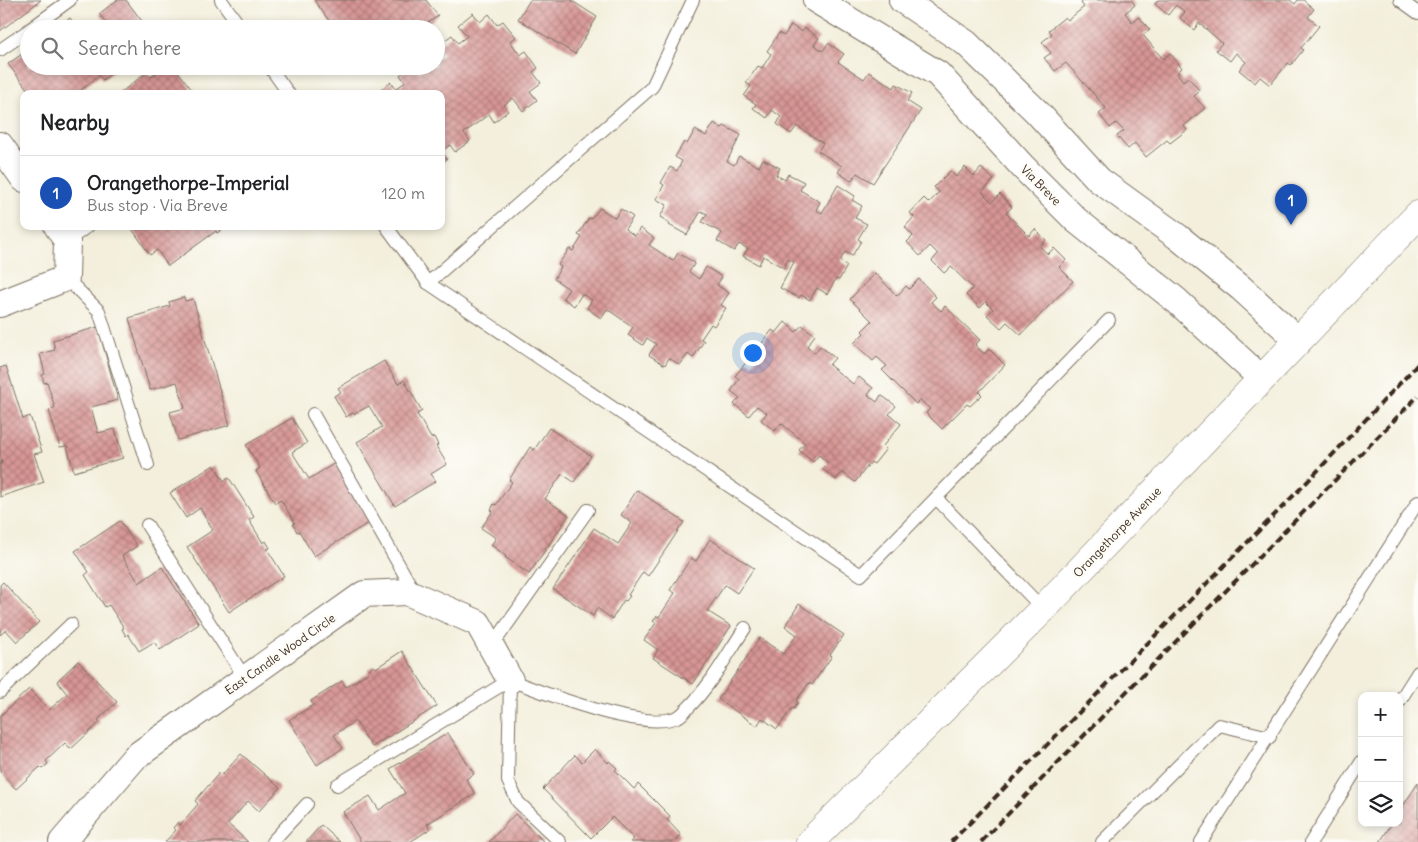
<!DOCTYPE html>
<html lang="en">
<head>
<meta charset="utf-8">
<style>
	:root { --surface:#fff; --page:#f6f6f6; --text:#202124; --muted:#757577; --line:#e0e0e0; --accent:#ea580c }
	body { margin:0; font-family:Delius,sans-serif; background:var(--page); color:var(--text) }
	.controls { position:absolute; right:15px; bottom:15px; display:grid; overflow:hidden; border-radius:10px; box-shadow:0 2px 8px #0003 }
	.controls button { width:45px; height:45px; display:grid; place-items:center; padding:0; border:0; border-bottom:1px solid var(--line); background:var(--surface); color:var(--text); font:25px sans-serif }
	.you { position:absolute; left:752px; top:352px; width:18px; height:18px; margin:-12px; border:4px solid #fff; border-radius:50%; background:#1a73e8; box-shadow:0 0 0 8px #1a73e833 }
	.badge { display:grid; place-items:center; width:32px; height:32px; border-radius:50%; background:var(--accent); color:#fff; font-size:16px; font-weight:700 }
	.pin { position:absolute; translate:-50% -41px; filter:drop-shadow(0 1px 2px #0008) }
	.pin::after { content:''; position:absolute; top:26px; width:18px; height:15px; background:inherit; clip-path:polygon(0 0,100% 0,50% 100%) }
	.list { margin:0; padding:0; list-style:none }
	h2 { display:flex; justify-content:space-between; align-items:center; height:65px; margin:0; padding:0 20px; font-size:21px }
	h2 small { font-size:16px; font-weight:400; color:var(--muted) }
	.list li { display:grid; grid-template-columns:32px 1fr auto; gap:15px; align-items:center; box-sizing:border-box; height:75px; padding:0 20px; border-top:1px solid var(--line) }
	.list b { display:block; font-size:19px; white-space:nowrap }
	.list p { margin:0; font-size:16px; white-space:nowrap; color:var(--muted) }
	.list em { font-size:16px; font-style:normal; color:var(--muted) }
	.icon { flex:none; width:28px; height:28px; fill:none; stroke:currentColor; stroke-width:2; stroke-linecap:round; stroke-linejoin:round }
	.map { position:relative; flex:none; width:1418px; height:842px; overflow:hidden }
	.search { position:absolute; background:var(--surface); box-shadow:0 2px 8px #0003; left:20px; top:20px; width:425px; height:55px; display:flex; align-items:center; gap:12px; box-sizing:border-box; padding:0 18px; border-radius:28px; color:var(--muted); font-size:19px }
	.panel { position:absolute; background:var(--surface); box-shadow:0 2px 8px #0003; left:20px; top:90px; width:425px; height:140px; border-radius:10px }
	.map>svg:first-child { display:block }
</style>
</head>
<body>
<div class="map">
<svg width="1418" height="842" viewBox="0 0 1418 842">
	<defs>
		<pattern id="building-cross-hatch" width="8" height="8" patternUnits="userSpaceOnUse" patternTransform="scale(1.25)"><rect width="8" height="8" fill="#d79695"/><path d="M0 0l8 8M0 8l8-8" fill="none" stroke="#b07b79"/></pattern>
	</defs>
	<rect width="100%" height="100%" fill="#fdfcf7"/>
	<filter id="ink" filterUnits="userSpaceOnUse"><feTurbulence type="fractalNoise" baseFrequency=".02" numOctaves="2"/><feDisplacementMap in="SourceGraphic" scale="10" xChannelSelector="R" yChannelSelector="G"/><feConvolveMatrix kernelMatrix="1 2 1 2 8 2 1 2 1" color-interpolation-filters="sRGB"/></filter>
	<filter id="wash" filterUnits="userSpaceOnUse"><feTurbulence type="fractalNoise" baseFrequency=".0096" numOctaves="4" result="noise"/><feDisplacementMap in="SourceGraphic" scale="20" xChannelSelector="R" yChannelSelector="G"/><feGaussianBlur stdDeviation="1.12" result="paint"/><feColorMatrix in="noise" values="0 0 0 0 0 0 0 0 0 0 0 0 0 0 0 0 0 1.4 0 .05"/><feComposite in="paint" operator="in"/></filter>
	<g filter="url(#wash)">
		<rect width="100%" height="100%" fill="#f3efdc"/>
		<g id="blocks">
			<g fill="url(#building-cross-hatch)">
				<path d="M0 0H41L0 31Z"/>
				<path d="M117 0H126L148 29H103L108 25 99 14Z"/>
				<path d="M314 0H426L438 16 419 29H335Z"/>
				<path d="M530 0H573L572 1 597 17 575 54 518 19Z"/>
				<path d="M1085 0H1131L1135 5 1125 13 1132 22 1139 17 1150 30 1143 35 1163 59 1170 53 1182 68 1177 73 1183 81 1188 77 1200 91 1194 96 1205 108 1184 126 1187 130 1170 143 1167 140 1146 157 1135 143 1128 149 1117 136 1124 131 1116 123 1110 128 1099 114 1106 108 1066 63 1055 71 1044 58 1051 53 1042 42 1052 34 1049 30 1065 17 1068 20 1084 7 1081 3Z"/>
				<path d="M1158 0H1290L1295 4 1298 0H1303L1314 9 1308 17 1319 26 1301 48 1303 50 1291 65 1288 63 1270 85 1260 77 1255 83 1239 70 1246 62 1236 53 1230 61 1216 50 1222 43 1199 23 1194 30 1180 18 1185 12 1176 5 1168 15 1155 4Z"/>
				<path d="M473 13 480 22 489 14 497 25 503 21 516 37 510 41 520 55 526 51 538 68 533 72 541 83 530 91 537 100 523 111 513 98 504 105 508 111 494 122 489 114 464 133 470 141 455 152 450 145 441 152V94H375L391 82 396 89 405 82 400 75 412 66H414L419 72 428 66H436V60L444 54 437 46 452 35 458 43 467 36 458 25Z"/>
				<path d="M70 18 78 29H55Z"/>
				<path d="M791 25 802 32 805 28 819 38 814 45 823 51 828 43 844 54 838 62 864 79 869 72 894 88 896 84 912 93 907 101 921 110 873 183 857 173 851 181 838 172 842 166 818 151 823 143 797 126 791 134 777 124 781 117 772 110 767 118 753 108 756 104 744 96 751 86 746 83 758 66 762 68 771 54 767 51 779 33 784 36Z"/>
				<path d="M29 49V66H121L103 80 99 76 76 94H31L8 64Z"/>
				<path d="M165 66H174L195 94H119L147 72 151 77Z"/>
				<path d="M714 123 722 128 724 126 741 135 727 161 734 165 739 156 759 167 763 159 780 168 776 175 785 180 788 174 804 182 800 190 820 202 816 210 822 213 838 185 855 196 852 200 862 206 855 218 867 224 858 239 861 241 852 256 845 252 840 261 847 266 839 280 836 279 827 294 817 288 810 300 801 295 799 298 780 288 794 262 788 259 784 268 763 256 759 265 743 256 748 249 739 244 734 251 717 241 722 233 702 222 707 214 701 211 687 235 669 225 670 223 660 217 667 205 656 199 664 185 661 183 670 167 677 171 682 161 675 157 684 142 687 144 695 130 706 136Z"/>
				<path d="M441 152 447 159 441 163Z"/>
				<path d="M965 167 974 176 981 168 994 180 982 192 992 202 1000 194 1012 207 1006 213 1029 236 1035 229 1046 240 1040 247 1048 254 1054 248 1066 260 1059 267 1073 281 1021 335 1007 322 1001 328 987 315 993 309 986 302 980 308 966 295 973 288 951 267 944 273 932 261 938 254 930 246 920 256 907 242 913 236 905 227 914 217 910 213 924 198 929 203 939 192 934 187 950 171 956 177Z"/>
				<path d="M600 208 615 218 621 209 633 217 625 229 635 236 640 228 654 238 649 245 673 261 678 253 695 263 689 272 699 279 706 267 722 277 717 285 729 293 721 305 726 308 714 326 711 324 701 339 704 341 693 358 688 354 680 365 669 358 665 365 649 355 656 344 647 338 643 345 628 335 633 327 607 309 601 318 587 308 592 300 582 294 574 306 563 298 569 289 554 279 561 267 558 265 569 249 573 251 582 237 578 235 589 218 591 219Z"/>
				<path d="M130 226H227L217 233 216 231 168 266 157 250 150 255Z"/>
				<path d="M875 273 897 296 906 286 909 289 919 279 936 297 931 302 941 311 945 306 980 340 975 345 984 354 989 349 1005 365 979 392 982 395 970 406 967 404 942 429 926 413 930 409 920 400 916 404 882 370 887 366 877 357 873 361 854 343 864 333 862 331 872 321 850 299Z"/>
				<path d="M184 297 185 301 193 299 230 425 178 440 170 412 185 408 177 382 150 390 129 318 170 306 169 302Z"/>
				<path d="M785 322 796 332 802 325 815 335 807 346 815 353 820 346 835 358 829 365 853 384 859 377 873 388 868 395 877 402 881 395 896 406 889 414 901 424 883 446 886 449 874 464 871 462 855 482 842 472 836 480 822 469 828 463 819 455 813 462 799 450 805 443 781 423 775 431 761 420 767 413 757 406 749 416 734 404 740 398 731 391 739 379 735 376 748 360 752 364 763 349 759 347 772 330 776 333Z"/>
				<path d="M98 327 118 400 91 407 98 433 115 429 123 458 74 472 67 446 60 447 49 410 55 408 47 382 44 383 42 375 45 374 40 354 55 350 53 340Z"/>
				<path d="M384 361 398 384 404 380 422 411 417 414 431 438 434 437 438 445 436 446 447 464 431 474 436 481 395 506 357 442 382 427 369 406 354 414 353 413 346 417 334 396 341 392 338 388Z"/>
				<path d="M6 366 23 419 30 416 42 452 34 454 44 482 0 497V463H2L0 457V368Z"/>
				<path d="M292 418 307 443 292 452 309 479 335 463 370 522 314 556 299 531 297 532 293 524 295 523 281 500 275 503 256 471 260 468 246 445Z"/>
				<path d="M549 428 591 456 574 482 562 474 545 499 569 515 529 574 505 557 506 556 491 545 496 538 481 528 493 511 491 510 494 504 496 505 512 482 509 480 530 447 534 450Z"/>
				<path d="M214 465 224 481 229 478 254 517 249 520 263 543 266 541 270 548 267 549 284 576 229 612 187 547 213 530 200 508 186 518 170 493Z"/>
				<path d="M637 490 684 522 648 576 643 572 628 595 630 596 626 601 624 600 612 619 597 608 593 616 553 589 594 528 618 544 632 523 621 515Z"/>
				<path d="M120 521 137 546 122 556 139 583 162 567 199 624 160 650 154 642 139 651 128 634 126 636 122 629 124 628 109 605 105 607 85 575 89 572 75 551Z"/>
				<path d="M710 539 754 568 737 593 725 585 707 611 731 626 693 684 653 658 658 650 644 640 656 623 653 621 657 616 659 617 675 593 670 590 691 558 696 561Z"/>
				<path d="M3 582 39 622 17 642 6 630 0 635V585Z"/>
				<path d="M799 604 844 635 830 655 832 656 812 685 809 683 796 701 798 702 794 709 792 708 777 729 762 718 757 726 718 699 760 638 783 654 797 635 785 626Z"/>
				<path d="M402 651 437 706 372 747 355 721 334 735 343 748 317 765 289 720 313 705 311 701 342 681 346 687 369 672 368 670 374 666 376 668Z"/>
				<path d="M78 661 117 702 98 720 100 722 71 749 65 743 46 761 48 764 42 769 40 767 16 789 0 772V716L29 689 49 710 67 694 57 681Z"/>
				<path d="M448 733 474 774 466 779 475 794 427 824 430 829 410 842H361L343 812 370 796 379 810 405 793 390 769Z"/>
				<path d="M595 749 608 763 609 761 617 768 615 770 634 789 638 784 670 816 667 820 681 835 674 842H630L634 839 612 817 591 838 543 789 575 755 582 762Z"/>
				<path d="M241 754 280 788 259 811 248 801 228 824 248 842H165L176 830 173 828 178 822 180 825 198 804 195 801 220 772 222 775Z"/>
				<path d="M1418 783V842H1380L1392 823H1399V812Z"/>
				<path d="M515 814 544 842H489Z"/>
				<path d="M321 825 340 842H306Z"/>
			</g>
		</g>
	</g>
	<g filter="url(#ink)">
		<use href="#blocks" fill-opacity="0" stroke="#7b6f60" stroke-width="1"/>
		<g fill="none" stroke-linecap="round" stroke-linejoin="round">
			<defs>
				<g id="lane">
					<path d="M221 0 242 29"/>
					<path d="M1400 0 1418 13"/>
					<path d="M30 29 70 0"/>
					<path d="M0 50 29 30"/>
					<path d="M269 66 289 94"/>
					<path d="M386 226 428 283 861 575 1109 320"/>
					<path d="M67 241 88 226"/>
					<path d="M66 278 99 311 148 465"/>
					<path d="M428 283 652 87 693 0"/>
					<path d="M313 414 415 593"/>
					<path d="M936 498 1043 609"/>
					<path d="M147 525 245 678"/>
					<path d="M492 646 588 510"/>
					<path d="M510 680C544 693 648 734 679 716 682 715 685 710 688 708 711 685 727 655 745 628"/>
					<path d="M510 680 508 781 518 802 560 842"/>
					<path d="M0 692 71 624"/>
					<path d="M1399 702 1418 672"/>
					<path d="M337 785 510 680"/>
					<path d="M272 842 307 804"/>
					<path d="M1102 842 1219 725 1270 737"/>
					<path d="M1201 842 1418 502"/>
					<path d="M1311 842 1362 761"/>
				</g>
				<g id="street">
					<path d="M816 0 938 74 1023 167 1076 220 1177 301 1262 379"/>
					<path d="M902 0 966 43 1037 112 1099 180 1178 237 1241 288 1299 341"/>
					<path d="M0 145 24 179"/>
					<path d="M0 304 66 278 67 241 57 226"/>
					<path d="M62 842 135 757 364 594 407 592 478 623 510 680"/>
				</g>
				<path id="primary" d="M810 842 1043 609 1418 215"/>
			</defs>
			<use href="#lane" stroke="#7b6f60" stroke-width="14"/>
			<use href="#street" stroke="#7b6f60" stroke-width="28"/>
			<use href="#primary" stroke="#7b6f60" stroke-width="29"/>
			<use href="#lane" stroke="#fff" stroke-width="12"/>
			<use href="#street" stroke="#fff" stroke-width="26"/>
			<use href="#primary" stroke="#fff" stroke-width="28"/>
			<g stroke="#3b2a1e" stroke-width="4" stroke-dasharray="8 4" stroke-linecap="butt">
				<path d="M951 842 1308 481 1418 364"/>
				<path d="M981 842 1130 688 1418 396"/>
			</g>
		</g>
	</g>
	<g text-anchor="middle" dominant-baseline="central" stroke-width="5" stroke-linejoin="round" paint-order="stroke">
		<g font-size="12" fill="#3b2a1e" stroke="#fdfcf7">
			<text transform="translate(1041 185) rotate(45)">Via Breve</text>
			<text transform="translate(1117 532) rotate(-46)">Orangethorpe Avenue</text>
			<text transform="translate(280 654) rotate(-35)">East Candle Wood Circle</text>
		</g>
	</g>
</svg>
<div class="controls">
<button>+</button>
<button>−</button>
<button><svg class="icon" aria-label="layers" viewBox="0 0 24 24"><path d="M12 4l9 5-9 5-9-5zM3 14l9 5 9-5"/></svg></button>
</div>
<div class="you"></div>
<div class="pin badge" style="left:1291px;top:225px;background:#1a4fb4">1</div>
<div class="search"><svg class="icon" aria-label="search" viewBox="0 0 24 24"><circle cx="10" cy="10" r="6"/><path d="M15 15l6 6"/></svg>Search here</div>
<section class="panel">
<h2>Nearby<small></small></h2>
<ul class="list">
<li><span class="badge" style="background:#1a4fb4">1</span><div><b>Orangethorpe-Imperial</b><p>Bus stop · Via Breve</p></div><em>120 m</em></li>
</ul>
</section>
</div>
</body>
</html>
